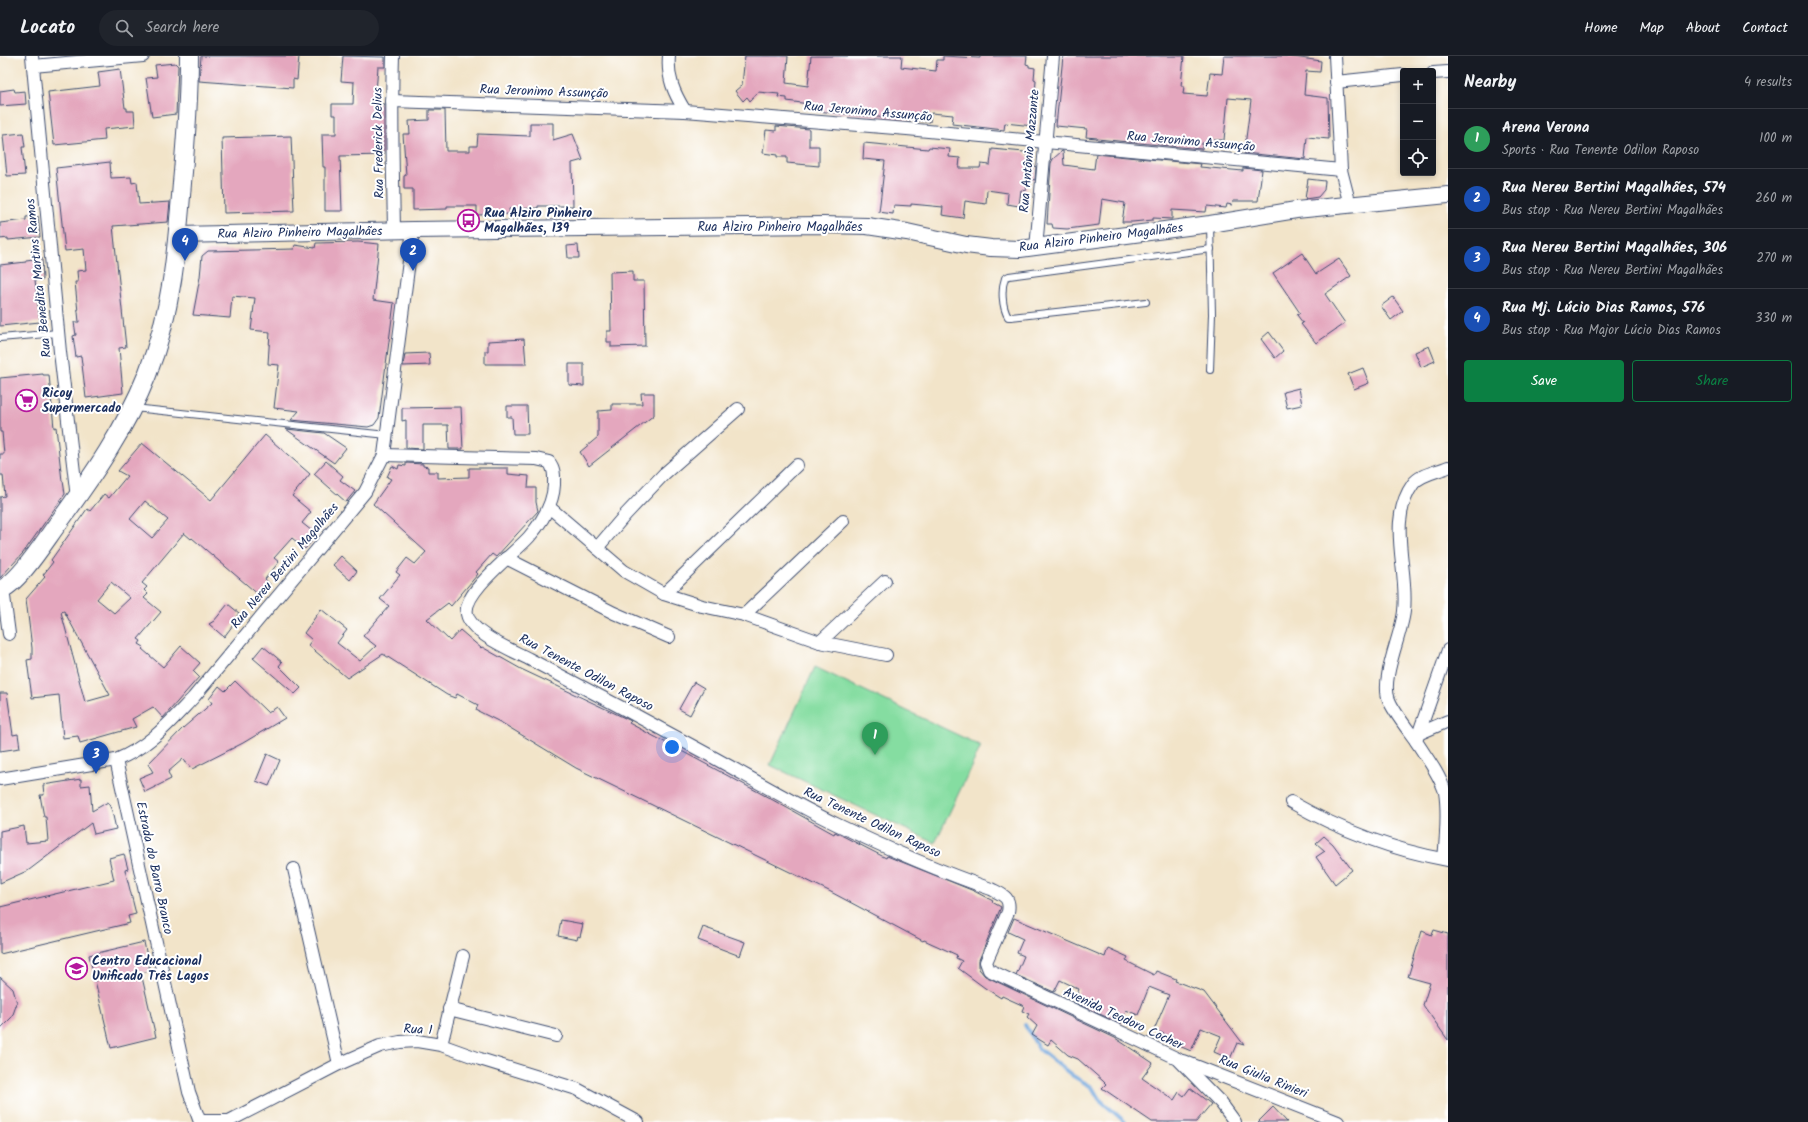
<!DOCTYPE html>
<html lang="en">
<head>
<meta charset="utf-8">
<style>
	:root { --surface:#171b24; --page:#20242c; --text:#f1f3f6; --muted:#9ea1a6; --line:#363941; --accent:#0b8043 }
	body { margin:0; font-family:Kalam,sans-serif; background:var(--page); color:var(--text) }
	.controls { position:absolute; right:12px; top:12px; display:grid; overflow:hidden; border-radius:4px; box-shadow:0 2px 6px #0003 }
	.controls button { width:36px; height:36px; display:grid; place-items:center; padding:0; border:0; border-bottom:1px solid var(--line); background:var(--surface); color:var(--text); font:20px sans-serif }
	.you { position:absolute; left:672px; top:691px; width:14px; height:14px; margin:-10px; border:3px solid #fff; border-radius:50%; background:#1a73e8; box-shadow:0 0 0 6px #1a73e833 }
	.badge { display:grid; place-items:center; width:26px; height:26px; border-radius:50%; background:var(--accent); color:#fff; font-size:13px; font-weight:700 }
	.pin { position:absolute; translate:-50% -33px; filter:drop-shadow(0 1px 2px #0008) }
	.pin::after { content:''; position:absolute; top:21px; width:14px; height:12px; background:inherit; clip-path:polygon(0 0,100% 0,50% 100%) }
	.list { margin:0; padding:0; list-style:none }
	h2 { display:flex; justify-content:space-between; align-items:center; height:52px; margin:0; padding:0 16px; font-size:17px }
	h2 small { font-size:13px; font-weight:400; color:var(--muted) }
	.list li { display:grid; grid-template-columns:26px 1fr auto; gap:12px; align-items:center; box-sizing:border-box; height:60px; padding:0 16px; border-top:1px solid var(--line) }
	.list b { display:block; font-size:15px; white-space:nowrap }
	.list p { margin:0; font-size:13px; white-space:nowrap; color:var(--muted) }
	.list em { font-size:13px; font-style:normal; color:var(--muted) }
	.actions { display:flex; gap:8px; padding:12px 16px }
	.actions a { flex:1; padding:9px 0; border:1px solid var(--accent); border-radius:4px; text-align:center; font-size:14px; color:var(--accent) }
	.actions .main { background:var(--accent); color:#fff }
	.icon { flex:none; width:22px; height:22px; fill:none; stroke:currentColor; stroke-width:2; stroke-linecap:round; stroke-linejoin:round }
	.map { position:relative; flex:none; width:1448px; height:1066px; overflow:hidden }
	header { display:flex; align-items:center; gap:24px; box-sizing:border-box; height:56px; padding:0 20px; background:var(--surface); border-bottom:1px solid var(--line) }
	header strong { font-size:19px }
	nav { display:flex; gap:22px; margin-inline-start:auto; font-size:14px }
	.search { width:280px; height:36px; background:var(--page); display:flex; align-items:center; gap:10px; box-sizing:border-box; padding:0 14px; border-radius:22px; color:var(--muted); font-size:15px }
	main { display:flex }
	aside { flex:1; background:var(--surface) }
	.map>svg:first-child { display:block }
</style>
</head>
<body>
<header>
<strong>Locato</strong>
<div class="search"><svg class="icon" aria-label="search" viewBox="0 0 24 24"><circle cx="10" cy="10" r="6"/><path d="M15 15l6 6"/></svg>Search here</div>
<nav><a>Home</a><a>Map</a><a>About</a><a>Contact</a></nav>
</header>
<main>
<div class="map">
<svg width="1448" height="1066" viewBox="0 0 1448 1066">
	<rect width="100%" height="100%" fill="#fff"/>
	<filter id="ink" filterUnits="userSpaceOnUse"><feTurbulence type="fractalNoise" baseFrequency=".025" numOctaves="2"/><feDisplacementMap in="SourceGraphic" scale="8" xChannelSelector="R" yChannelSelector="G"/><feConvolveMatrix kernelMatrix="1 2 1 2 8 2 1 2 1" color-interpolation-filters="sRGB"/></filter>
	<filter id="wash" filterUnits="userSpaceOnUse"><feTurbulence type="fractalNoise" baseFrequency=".012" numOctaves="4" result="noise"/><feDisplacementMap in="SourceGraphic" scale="16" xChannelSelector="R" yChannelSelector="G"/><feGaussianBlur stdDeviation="0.9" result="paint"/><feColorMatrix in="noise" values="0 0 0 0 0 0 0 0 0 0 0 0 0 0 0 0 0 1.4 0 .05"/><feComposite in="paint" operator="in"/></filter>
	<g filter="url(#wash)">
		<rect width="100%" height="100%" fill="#f2e4c9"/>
		<path fill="#85dda1" stroke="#508680" d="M815 611 981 690 935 787 770 709Z"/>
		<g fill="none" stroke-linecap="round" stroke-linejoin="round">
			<path stroke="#6da4db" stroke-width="4" d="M1025 969 1039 993 1073 1020 1092 1031 1099 1043 1125 1066"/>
		</g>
		<g id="blocks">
			<g fill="#e4a7be" fill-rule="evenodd">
				<path d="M201 0H299L297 24 293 23V32L199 25Z"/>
				<path d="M343 0 385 1V11H378L375 48H384V99L340 100 342 155H325V111H323L322 78H336V59H332V48H353L354 26 341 25Z"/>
				<path d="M745 0H788L786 27 808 30 811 0H902L901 11 936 15 937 4H943V0L980 2V0H1027L1026 8 1029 9V11L1035 12 1034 23 1036 24 1033 70 1005 67 1004 74 952 68 953 59 931 57 930 66 816 55V49L787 45V42L778 41 779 38 758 36 750 45 747 41 743 45 735 35 742 29Z"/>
				<path d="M1063 0H1184L1181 30H1184L1183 38 1207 40 1210 17 1222 18 1224 0H1287L1321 5 1320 16 1306 15 1304 39 1328 42 1329 83 1307 81 1305 103 1244 97 1251 44 1228 42 1224 84H1213V88L1202 87V93L1097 83V82L1086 81 1087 73 1056 70Z"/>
				<path d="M175 7 178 10 176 58 152 61 146 22 157 21 155 9Z"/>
				<path d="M120 13 125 52H127V55H134L135 70 104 73 105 84 54 89 48 36 100 30 98 16Z"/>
				<path d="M14 33 15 36 25 35 26 48 0 50V35Z"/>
				<path d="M429 54H445L446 95H470V90H477L478 78 530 80V67H553V84L573 78 583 104 572 107 573 150H538V152L509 153 510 158 477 159V150H447V153L413 154V133H404V120L406 119 403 78H410L409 65 429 64Z"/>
				<path d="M776 70 809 73V90H819V110L787 107V101H777V99L763 97 766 74 776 75Z"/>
				<path d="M23 77 25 91H22L25 119 7 120 3 79Z"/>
				<path d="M291 80 294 155 224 157 222 82Z"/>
				<path d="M864 87 928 93 929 91 950 93 949 101 960 102 959 112H980L981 108 990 109 992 93 1024 96 1036 111 1035 124 1028 123 1026 135 1021 134 1019 150 1007 148 1008 137 987 134 986 148 965 145 963 162 942 159 943 151 911 148V150L894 149 893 158 879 156 885 105 863 103Z"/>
				<path d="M1062 95H1063L1064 109 1094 113 1096 98 1201 108 1200 111 1243 115V112L1262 114 1258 145H1233L1232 149 1227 148 1226 152 1207 150 1206 156 1172 154V163L1153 162V164L1132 166H1122L1125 147 1102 143 1099 169 1067 173 1053 172 1052 168H1047L1051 107 1053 103Z"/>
				<path d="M110 106 111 122 131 121 132 127 137 126 139 148 170 146 168 166 113 170 126 291 119 292 123 337 86 342 81 300 76 301 73 280 76 279 74 266H79L75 226H78L77 215 86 214 84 193 65 195 56 112Z"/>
				<path d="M1308 123 1325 125 1324 134 1318 141 1305 143Z"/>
				<path d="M38 160 40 181 8 184V182L0 183V167L26 164V161Z"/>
				<path d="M358 186 379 188 373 244 394 247 379 362 374 369 368 371 291 364 299 355 274 352 279 309 268 308 270 276 251 274 255 242 232 240 230 262 193 259 200 221 202 200 208 195 294 193 295 189 315 192 316 187Z"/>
				<path d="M578 189 579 202H568L567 190Z"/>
				<path d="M1302 197 1316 218 1339 203 1351 220 1325 238 1345 267 1316 287 1301 268 1303 267 1297 259 1300 257 1273 217Z"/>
				<path d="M42 202 43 224H35L40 266 0 270V209L26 206V204Z"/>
				<path d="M633 215V225H644L645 290 611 291V286H607V275H611L610 216Z"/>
				<path d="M1393 241 1403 255 1391 264 1381 250Z"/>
				<path d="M1269 276 1283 295 1275 302 1261 283Z"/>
				<path d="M524 283 526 308H485V295H488V285Z"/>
				<path d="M1429 290 1435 305 1421 311 1415 296Z"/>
				<path d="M429 297 430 309 403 310 405 298Z"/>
				<path d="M569 308H584V330L569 329Z"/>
				<path d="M1363 312 1369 327 1354 333 1348 318Z"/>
				<path d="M43 318V319H49L54 372 56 371 62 425H63L65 438 23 497 0 522V441L5 440 3 419H0V398H4L2 376H0V322Z"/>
				<path d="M1299 332 1302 349 1287 352 1283 336Z"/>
				<path d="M641 337H654V359L589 410 580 396 598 381V355L612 354V348H642Z"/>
				<path d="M507 350H527L528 378H513L512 361H507Z"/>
				<path d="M461 351 463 393H449L448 369H423V393L406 392V364L402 365V352Z"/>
				<path d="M286 373 324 377 346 392 334 407Z"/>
				<path d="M265 379 310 418 292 440 311 456 302 467 317 479 305 493 292 482 274 502 279 506 265 523 270 528 260 540 192 482 191 483 184 477 142 527 147 531 144 534 148 538 144 542 161 556 138 583 141 585 139 588 144 591 142 593 163 611 181 590 200 607 193 615 199 621 163 662 153 651 132 663 136 671 80 687 78 680 63 682 59 639 32 642 27 604 32 603V592L26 543 45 521 43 519 53 506 51 504 87 453 90 455 104 438 109 442 127 420 118 415 142 387 211 444ZM145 445 168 464 152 482 130 463ZM111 526 130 542 114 557 97 543ZM64 555 110 639 85 646 61 556Z"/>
				<path d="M326 405 343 420 340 424 355 435 346 446 314 418Z"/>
				<path d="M406 407 423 408V410L428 411V416H438V422L469 421V412H508V418L529 420 528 432H536V446L538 455 496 501 492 498 476 516 478 518 451 550 448 547 427 563 450 585 460 574 481 592 482 591 521 613 627 663 631 665 629 667 762 738 834 778 835 776 886 802 887 800 974 835 993 845 992 846 1001 851 979 904V913L985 920 1115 982 1141 999 1153 1007 1142 1022 1174 1044 1179 1036 1184 1040 1190 1032 1211 1048 1196 1066H1152L1102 1032 1106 1028 1103 1025 1078 1003 1068 999 1051 984 1048 989 1032 979 1037 970 1027 961 1029 958 1022 955 1024 950 1002 940 1001 942 985 932 958 912 962 905 956 902 957 899 924 884 923 885 829 835 576 712 502 667 476 654 478 649 457 638 455 642 447 639 383 598 347 622 308 589 312 584 304 577 321 553 347 574 337 587 360 605 376 590 363 580 389 550 380 543 400 519 396 516 407 502 415 508 426 496 373 448 391 423 387 421 392 410 398 413 399 409 406 410Z"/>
				<path d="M341 500 357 515 350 524 333 509Z"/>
				<path d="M228 548 239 557 237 560 239 561 224 581 209 568 214 565Z"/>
				<path d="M263 590 282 606 279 610 301 632 295 638 253 602Z"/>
				<path d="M235 625 268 657 277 651 285 662 243 687 192 713 183 703 168 716 171 723 145 736 139 722 153 716 148 708 183 672 212 647 209 643 219 630 225 635Z"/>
				<path d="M694 626 704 632 690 659 679 653Z"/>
				<path d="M0 637H7L13 679 18 678 20 692 0 695Z"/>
				<path d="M267 698 280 704 269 730 256 725Z"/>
				<path d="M81 723V730L90 729 92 755 108 746 112 755 116 773 94 778 91 767 29 814 0 827V775L24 770 26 787 48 785 46 761H44L40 739H44L43 729Z"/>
				<path d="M1324 780 1333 788 1352 814 1335 828 1316 801 1325 795 1316 787Z"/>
				<path d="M124 798 128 813 125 814 136 858 128 860 130 867 0 898V851L114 824 109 802Z"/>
				<path d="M1014 862 1105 901 1108 892 1128 901 1126 905 1154 919 1156 915 1176 923 1175 925 1204 936 1244 989 1237 987 1230 1003 1214 996 1221 980 1201 972 1191 995 1172 987 1174 982 1154 974 1169 939 1149 931 1138 959 1126 954 1121 968 1074 946 1079 933 1060 924 1054 936 1016 919 1024 900 1017 897 1023 883 1008 876Z"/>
				<path d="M561 864 583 868 580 881 578 880 577 884 558 880Z"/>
				<path d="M703 871 745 886 740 900 698 884Z"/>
				<path d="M1434 874 1448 878V984L1423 949 1430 927 1408 921 1422 875 1432 879Z"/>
				<path d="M144 886 150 915 141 917 156 981 111 992 89 899Z"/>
				<path d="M0 921 13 933 17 947 12 961 0 973Z"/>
				<path d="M1273 1051 1287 1066H1258Z"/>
			</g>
		</g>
	</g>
	<g filter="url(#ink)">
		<use href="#blocks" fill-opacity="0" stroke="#3b4a6e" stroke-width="1"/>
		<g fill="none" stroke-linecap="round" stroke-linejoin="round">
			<defs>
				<g id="service">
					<path d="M1210 168 1212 258 1210 314"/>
					<path d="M1146 246 1011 261H1008C1002 251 1001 233 1005 222L1009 220 1211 193"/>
					<path d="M0 282 58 277"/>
					<path d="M134 352 387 379"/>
				</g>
				<g id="minor">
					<path d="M32 0 60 296 77 442"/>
					<path d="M393 0C391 58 393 116 394 174"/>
					<path d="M669 0C667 22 674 37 685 55"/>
					<path d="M1335 0 1341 114 1350 149"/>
					<path d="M33 10 143 0"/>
					<path d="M1433 17 1448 16"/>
					<path d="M1336 26 1403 19"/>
					<path d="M392 45 685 55 907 73 1341 114"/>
					<path d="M1036 192 1053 0"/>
					<path d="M384 399 536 403 549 406C555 413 554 421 554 429 553 448 542 466 529 481 515 497 462 536 467 558 471 578 512 594 529 603 589 634 649 666 709 699 751 722 793 747 836 768 886 792 939 815 991 833 1003 839 1011 841 1008 856L986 906 989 914 1178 1003 1221 1047 1235 1066"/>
					<path d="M549 451 624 515 664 538 702 550 744 559 820 586 886 599"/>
					<path d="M597 492 626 458 664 418 738 353"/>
					<path d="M506 502 614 557 669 581"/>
					<path d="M3 533 9 578"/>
					<path d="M664 538 797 409"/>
					<path d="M744 559 843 465"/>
					<path d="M820 586 885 525"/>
					<path d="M1418 678 1448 665"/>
					<path d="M1416 685C1409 675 1393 655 1389 644 1380 623 1402 578 1404 555 1409 513 1386 466 1413 428 1420 418 1437 416 1448 411"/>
					<path d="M116 704 189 1036 200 1066"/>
					<path d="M0 723 116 704C149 691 169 667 193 642L365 436 384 399 413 174"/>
					<path d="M1291 746C1340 774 1392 794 1448 804"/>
					<path d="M1444 803C1446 783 1448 755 1445 736 1439 717 1426 701 1416 685L1448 594"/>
					<path d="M294 813 339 1008"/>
					<path d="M449 953 556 980"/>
					<path d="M441 989 463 900"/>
					<path d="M1183 1005 1338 1066"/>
					<path d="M200 1065H229L339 1008 380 990 400 986 417 985 441 989 480 1003 577 1033 638 1066"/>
				</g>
				<path id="tertiary" d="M178 179 413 174 823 169 867 170 907 176 966 189 991 192 1020 193 1210 168 1296 154 1448 139"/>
				<path id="secondary" d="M0 534C19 527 46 483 59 466 92 421 126 372 147 319 172 256 177 193 182 127 186 84 189 42 189 0"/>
			</defs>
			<use href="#service" stroke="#3b4a6e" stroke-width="8"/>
			<use href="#minor" stroke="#3b4a6e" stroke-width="14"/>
			<use href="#tertiary" stroke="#3b4a6e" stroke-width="18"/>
			<use href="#secondary" stroke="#3b4a6e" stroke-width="20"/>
			<use href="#service" stroke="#fff" stroke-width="6"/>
			<use href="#minor" stroke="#fff" stroke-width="12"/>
			<use href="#tertiary" stroke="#fff" stroke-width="16"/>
			<use href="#secondary" stroke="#fff" stroke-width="18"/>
		</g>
	</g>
	<defs>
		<symbol id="bus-ring" viewBox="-11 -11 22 22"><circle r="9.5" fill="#fff" stroke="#b5179e" stroke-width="1.5"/><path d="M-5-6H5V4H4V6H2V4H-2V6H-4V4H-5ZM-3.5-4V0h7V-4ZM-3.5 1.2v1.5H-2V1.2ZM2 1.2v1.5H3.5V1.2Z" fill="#b5179e"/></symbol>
		<symbol id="supermarket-ring" viewBox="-11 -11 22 22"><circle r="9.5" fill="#fff" stroke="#b5179e" stroke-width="1.5"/><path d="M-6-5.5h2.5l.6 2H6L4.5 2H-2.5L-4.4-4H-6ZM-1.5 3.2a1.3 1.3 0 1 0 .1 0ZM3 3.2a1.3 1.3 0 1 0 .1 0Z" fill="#b5179e"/></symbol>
		<symbol id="school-ring" viewBox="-11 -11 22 22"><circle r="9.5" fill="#fff" stroke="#b5179e" stroke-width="1.5"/><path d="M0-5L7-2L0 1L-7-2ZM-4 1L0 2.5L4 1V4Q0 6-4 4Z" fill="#b5179e"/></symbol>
	</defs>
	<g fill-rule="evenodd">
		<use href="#bus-ring" x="456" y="152" width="25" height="25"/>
		<use href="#supermarket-ring" x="14" y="332" width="25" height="25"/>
		<use href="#school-ring" x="64" y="900" width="25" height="25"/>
	</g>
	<g text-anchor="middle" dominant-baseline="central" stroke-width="4" stroke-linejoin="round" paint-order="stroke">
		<g font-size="13" fill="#1b2f5e" stroke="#fff">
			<text transform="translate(544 36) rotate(2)">Rua Jeronimo Assunção</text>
			<text transform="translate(868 56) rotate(5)">Rua Jeronimo Assunção</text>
			<text transform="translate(1191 86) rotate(5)">Rua Jeronimo Assunção</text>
			<text transform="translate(379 87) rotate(-91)">Rua Frederick Delius</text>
			<text transform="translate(1030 95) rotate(-85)">Rua Antônio Mazzante</text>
			<text x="780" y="171">Rua Alziro Pinheiro Magalhães</text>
			<text transform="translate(300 177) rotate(-1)">Rua Alziro Pinheiro Magalhães</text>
			<text transform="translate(1101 182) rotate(-7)">Rua Alziro Pinheiro Magalhães</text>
			<text transform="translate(39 222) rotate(-96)">Rua Benedita Martins Ramos</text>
			<text transform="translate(285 510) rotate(-50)">Rua Nereu Bertini Magalhães</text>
			<text transform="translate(586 617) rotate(28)">Rua Tenente Odilon Raposo</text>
			<text transform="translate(872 767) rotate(25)">Rua Tenente Odilon Raposo</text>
			<text transform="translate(154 812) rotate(78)">Estrada do Barro Branco</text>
			<text transform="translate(1123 963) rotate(25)">Avenida Teodoro Cocher</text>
			<text transform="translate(418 974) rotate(3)">Rua 1</text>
			<text transform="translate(1263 1021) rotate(22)">Rua Giulia Rinieri</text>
		</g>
		<g font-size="13" font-weight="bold" fill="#1b2f5e" stroke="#fff" text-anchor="start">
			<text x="484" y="157">Rua Alziro Pinheiro<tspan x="484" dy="15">Magalhães, 139</tspan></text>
			<text x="42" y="337">Ricoy<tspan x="42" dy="15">Supermercado</tspan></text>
			<text x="92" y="905">Centro Educacional<tspan x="92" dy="15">Unificado Três Lagos</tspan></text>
		</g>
	</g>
</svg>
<div class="controls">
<button>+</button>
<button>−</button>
<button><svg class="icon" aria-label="locate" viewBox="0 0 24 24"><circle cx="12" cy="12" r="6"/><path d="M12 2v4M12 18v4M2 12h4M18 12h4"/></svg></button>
</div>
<div class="you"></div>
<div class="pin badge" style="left:875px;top:699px;background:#2e9e5b">1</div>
<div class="pin badge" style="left:413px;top:215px;background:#1a4fb4">2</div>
<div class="pin badge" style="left:96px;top:718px;background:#1a4fb4">3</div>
<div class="pin badge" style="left:185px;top:205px;background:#1a4fb4">4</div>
</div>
<aside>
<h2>Nearby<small>4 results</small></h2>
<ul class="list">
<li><span class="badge" style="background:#2e9e5b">1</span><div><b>Arena Verona</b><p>Sports · Rua Tenente Odilon Raposo</p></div><em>100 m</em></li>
<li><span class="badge" style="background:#1a4fb4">2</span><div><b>Rua Nereu Bertini Magalhães, 574</b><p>Bus stop · Rua Nereu Bertini Magalhães</p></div><em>260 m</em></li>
<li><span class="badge" style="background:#1a4fb4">3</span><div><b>Rua Nereu Bertini Magalhães, 306</b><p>Bus stop · Rua Nereu Bertini Magalhães</p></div><em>270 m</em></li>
<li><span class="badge" style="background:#1a4fb4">4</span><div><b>Rua Mj. Lúcio Dias Ramos, 576</b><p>Bus stop · Rua Major Lúcio Dias Ramos</p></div><em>330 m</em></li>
</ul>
<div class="actions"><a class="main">Save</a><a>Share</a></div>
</aside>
</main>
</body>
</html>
